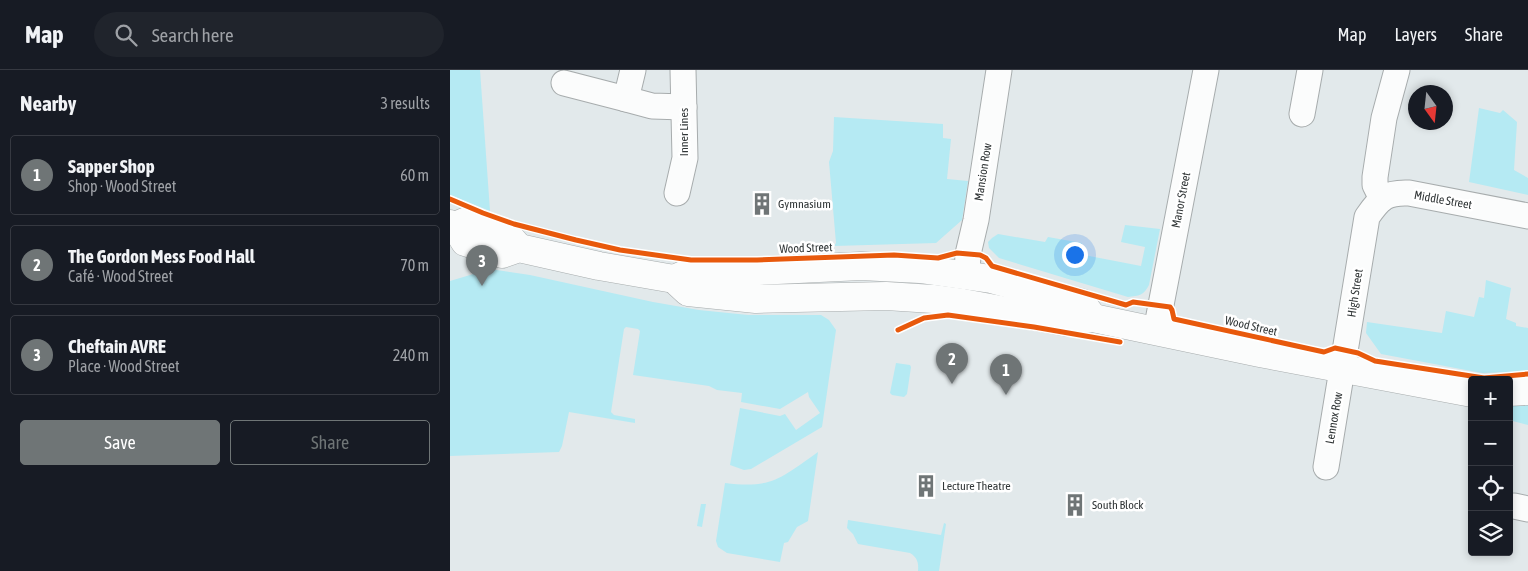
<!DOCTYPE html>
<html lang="en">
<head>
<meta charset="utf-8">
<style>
	:root { --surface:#171b24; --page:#20242c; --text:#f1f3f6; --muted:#9ea1a6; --line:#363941; --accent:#6f7576 }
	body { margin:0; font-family:"Asap Condensed",sans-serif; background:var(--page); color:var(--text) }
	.controls { position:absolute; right:15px; bottom:15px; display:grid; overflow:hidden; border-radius:5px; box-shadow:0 2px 8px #0003 }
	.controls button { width:45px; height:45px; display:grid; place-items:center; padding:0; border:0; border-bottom:1px solid var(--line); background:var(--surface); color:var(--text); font:25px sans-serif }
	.compass { position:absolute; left:958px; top:15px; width:45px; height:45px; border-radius:50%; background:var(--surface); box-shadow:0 2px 8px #0003; rotate:165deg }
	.you { position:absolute; left:624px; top:184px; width:18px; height:18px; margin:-12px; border:4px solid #fff; border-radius:50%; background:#1a73e8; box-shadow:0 0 0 8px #1a73e833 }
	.badge { display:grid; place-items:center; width:32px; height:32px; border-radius:50%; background:var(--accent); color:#fff; font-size:16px; font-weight:700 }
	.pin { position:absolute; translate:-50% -41px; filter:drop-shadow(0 1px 2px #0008) }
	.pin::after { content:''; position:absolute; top:26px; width:18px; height:15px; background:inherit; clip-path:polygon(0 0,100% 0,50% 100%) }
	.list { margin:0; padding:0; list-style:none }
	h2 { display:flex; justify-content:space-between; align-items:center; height:65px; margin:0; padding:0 20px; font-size:21px }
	h2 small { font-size:16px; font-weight:400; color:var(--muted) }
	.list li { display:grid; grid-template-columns:32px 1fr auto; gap:15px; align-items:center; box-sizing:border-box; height:80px; margin:0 10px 10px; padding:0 10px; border:1px solid var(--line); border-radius:5px }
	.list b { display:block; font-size:19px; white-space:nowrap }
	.list p { margin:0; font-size:16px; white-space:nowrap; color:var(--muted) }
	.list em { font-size:16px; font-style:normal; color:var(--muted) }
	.actions { display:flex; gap:10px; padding:15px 20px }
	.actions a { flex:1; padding:11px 0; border:1px solid var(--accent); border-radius:5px; text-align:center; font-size:18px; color:var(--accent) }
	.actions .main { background:var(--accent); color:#fff }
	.icon { flex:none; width:28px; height:28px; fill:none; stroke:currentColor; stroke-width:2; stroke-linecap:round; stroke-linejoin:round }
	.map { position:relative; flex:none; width:1078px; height:501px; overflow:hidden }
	header { display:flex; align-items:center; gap:30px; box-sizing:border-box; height:70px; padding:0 25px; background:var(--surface); border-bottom:1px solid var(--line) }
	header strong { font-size:24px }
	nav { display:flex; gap:28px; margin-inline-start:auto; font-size:18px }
	.search { width:350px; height:45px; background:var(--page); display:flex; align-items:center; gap:12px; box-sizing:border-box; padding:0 18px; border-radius:28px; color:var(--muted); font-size:19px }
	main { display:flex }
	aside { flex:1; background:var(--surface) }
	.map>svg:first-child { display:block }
</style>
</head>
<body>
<header>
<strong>Map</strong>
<div class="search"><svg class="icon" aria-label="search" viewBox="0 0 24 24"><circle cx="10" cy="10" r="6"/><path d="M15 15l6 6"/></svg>Search here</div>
<nav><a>Map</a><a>Layers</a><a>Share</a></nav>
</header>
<main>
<aside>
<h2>Nearby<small>3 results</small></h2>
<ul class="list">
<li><span class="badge">1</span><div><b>Sapper Shop</b><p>Shop · Wood Street</p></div><em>60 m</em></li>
<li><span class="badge">2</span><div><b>The Gordon Mess Food Hall</b><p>Café · Wood Street</p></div><em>70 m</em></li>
<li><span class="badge">3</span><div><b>Cheftain AVRE</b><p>Place · Wood Street</p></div><em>240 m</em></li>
</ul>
<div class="actions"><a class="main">Save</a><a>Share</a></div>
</aside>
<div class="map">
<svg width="1078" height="501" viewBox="0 0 1078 501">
	<rect width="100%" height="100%" fill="#e2e9eb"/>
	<g fill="#b5eaf3">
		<path d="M0 0H30L40 141 0 125Z"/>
		<path d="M1029 38 1050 43 1053 40 1067 52 1064 100 1078 108V125L1019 112Z"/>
		<path d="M384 47 493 54V68L501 69 497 109 518 111 512 150 486 173 384 176 386 173 379 92 383 81Z"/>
		<path d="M675 155 710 159 699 215C694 225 689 226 678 227L549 188 539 178 538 172 542 168 548 164 595 172 598 167 632 173 629 184 691 196 695 177 671 172Z"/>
		<path d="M40 199 80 205 203 232 249 240 298 245H371L379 250 386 260 372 357 301 399 294 400 280 395 290 338 330 346 335 344 346 360 370 343 359 327 358 322 330 339 291 332 292 323 267 320 259 316 183 305 190 261 188 259 176 257 174 259 161 342 164 345 185 349V353L119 342 112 376 109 382 0 386V211Z"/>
		<path d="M1036 210 1061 218 1056 249 1066 253V256L1078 258V300L1064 302 1032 303 931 284 916 263 917 252 992 263 996 241 1024 247 1029 227 1034 228Z"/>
		<path d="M446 293 460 295 461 297 457 324 454 327 442 325 440 323Z"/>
		<path d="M1078 332V355L1059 350 1062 333Z"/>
		<path d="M368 382 358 451 347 457 338 472 334 473 330 492 277 483 268 477 266 471 275 413C322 419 331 408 368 382Z"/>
		<path d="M251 434H256L252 457 247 456Z"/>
		<path d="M398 450 491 465 494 453 496 454 489 501H468C469 493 467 487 460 483L408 474 403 464 397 458Z"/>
	</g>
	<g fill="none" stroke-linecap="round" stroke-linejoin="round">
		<defs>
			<g id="minor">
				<path d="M183 0 176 29 202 36 234 37"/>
				<path d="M114 13 176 29"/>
				<path d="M852 44 860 0"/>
				<path d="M227 123 235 88 233 0"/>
				<path d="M932 129 925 115V107L934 48 947 0"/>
				<path d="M517 205 518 184 526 150 549 0"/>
				<path d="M706 261 756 0"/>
				<path d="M876 397 917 147C930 128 936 122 959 123L1078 146"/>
				<path d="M1064 436 1078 439"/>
			</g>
			<g id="major">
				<path d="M0 154 5 156 15 172 52 184 69 178 149 196 224 209 238 222 306 229 436 226 483 229 513 233 616 252 643 248 810 283 1022 323"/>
				<path d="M5 156 19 150 56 163 69 178"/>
				<path d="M224 209 242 201H309L411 196 470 199 541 209 620 230 632 233 643 248"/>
				<path d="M1059 322 1078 321"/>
			</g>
		</defs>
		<use href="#minor" stroke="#a7acad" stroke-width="27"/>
		<use href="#major" stroke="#a7acad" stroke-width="29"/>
		<use href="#minor" stroke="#fbfcfc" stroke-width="25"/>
		<use href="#major" stroke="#fbfcfc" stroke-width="28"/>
		<defs>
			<g id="cycleway">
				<path d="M0 129 33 143 64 154 126 170 170 180 241 190H307L444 185 488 188 507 183 530 185 536 188 542 196 676 235 683 232 720 237 722 240 724 249 874 282 885 278 908 283 925 291 1034 308 1078 304"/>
				<path d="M448 260 474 248 498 245 584 257 670 272"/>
			</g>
		</defs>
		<use href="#cycleway" stroke="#fff" stroke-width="8"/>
		<use href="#cycleway" stroke="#e8590c" stroke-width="5"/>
	</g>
	<defs>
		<symbol id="building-bare" viewBox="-9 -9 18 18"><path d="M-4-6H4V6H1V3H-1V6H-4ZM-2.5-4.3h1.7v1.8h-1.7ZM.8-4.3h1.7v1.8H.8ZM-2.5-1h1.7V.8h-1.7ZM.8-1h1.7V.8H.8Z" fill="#6f7576" stroke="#fff" stroke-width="2.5" paint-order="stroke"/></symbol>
	</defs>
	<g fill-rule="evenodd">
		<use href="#building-bare" x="296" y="118" width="32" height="32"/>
		<use href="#building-bare" x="460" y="400" width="32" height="32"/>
		<use href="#building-bare" x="609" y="419" width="32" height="32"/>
	</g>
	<g text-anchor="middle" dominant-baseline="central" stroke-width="5" stroke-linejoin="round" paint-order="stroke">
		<g font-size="12" fill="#313637" stroke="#fff">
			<text transform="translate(234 62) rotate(-90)">Inner Lines</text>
			<text transform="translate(533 102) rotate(-81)">Mansion Row</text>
			<text transform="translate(731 130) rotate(-79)">Manor Street</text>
			<text transform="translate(993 130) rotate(10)">Middle Street</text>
			<text transform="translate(356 178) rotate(-2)">Wood Street</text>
			<text transform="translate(905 223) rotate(-81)">High Street</text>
			<text transform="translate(801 256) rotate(13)">Wood Street</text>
			<text transform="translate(884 348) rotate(-80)">Lennox Row</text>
		</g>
		<g font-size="12" fill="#313637" stroke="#fff" text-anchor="start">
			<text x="328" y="134">Gymnasium</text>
			<text x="492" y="416">Lecture Theatre</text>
			<text x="642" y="435">South Block</text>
		</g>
	</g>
</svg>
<div class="controls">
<button>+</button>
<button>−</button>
<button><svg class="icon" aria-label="locate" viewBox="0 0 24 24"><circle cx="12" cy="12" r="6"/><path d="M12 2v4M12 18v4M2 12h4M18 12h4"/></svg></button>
<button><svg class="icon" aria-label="layers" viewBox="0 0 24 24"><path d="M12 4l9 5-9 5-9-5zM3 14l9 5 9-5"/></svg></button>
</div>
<svg class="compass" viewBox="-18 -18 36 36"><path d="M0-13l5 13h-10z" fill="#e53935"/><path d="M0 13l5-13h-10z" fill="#9ea1a6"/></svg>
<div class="you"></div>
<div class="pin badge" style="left:556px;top:325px">1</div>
<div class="pin badge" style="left:502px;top:314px">2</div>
<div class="pin badge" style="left:32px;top:216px">3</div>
</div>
</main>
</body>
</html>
